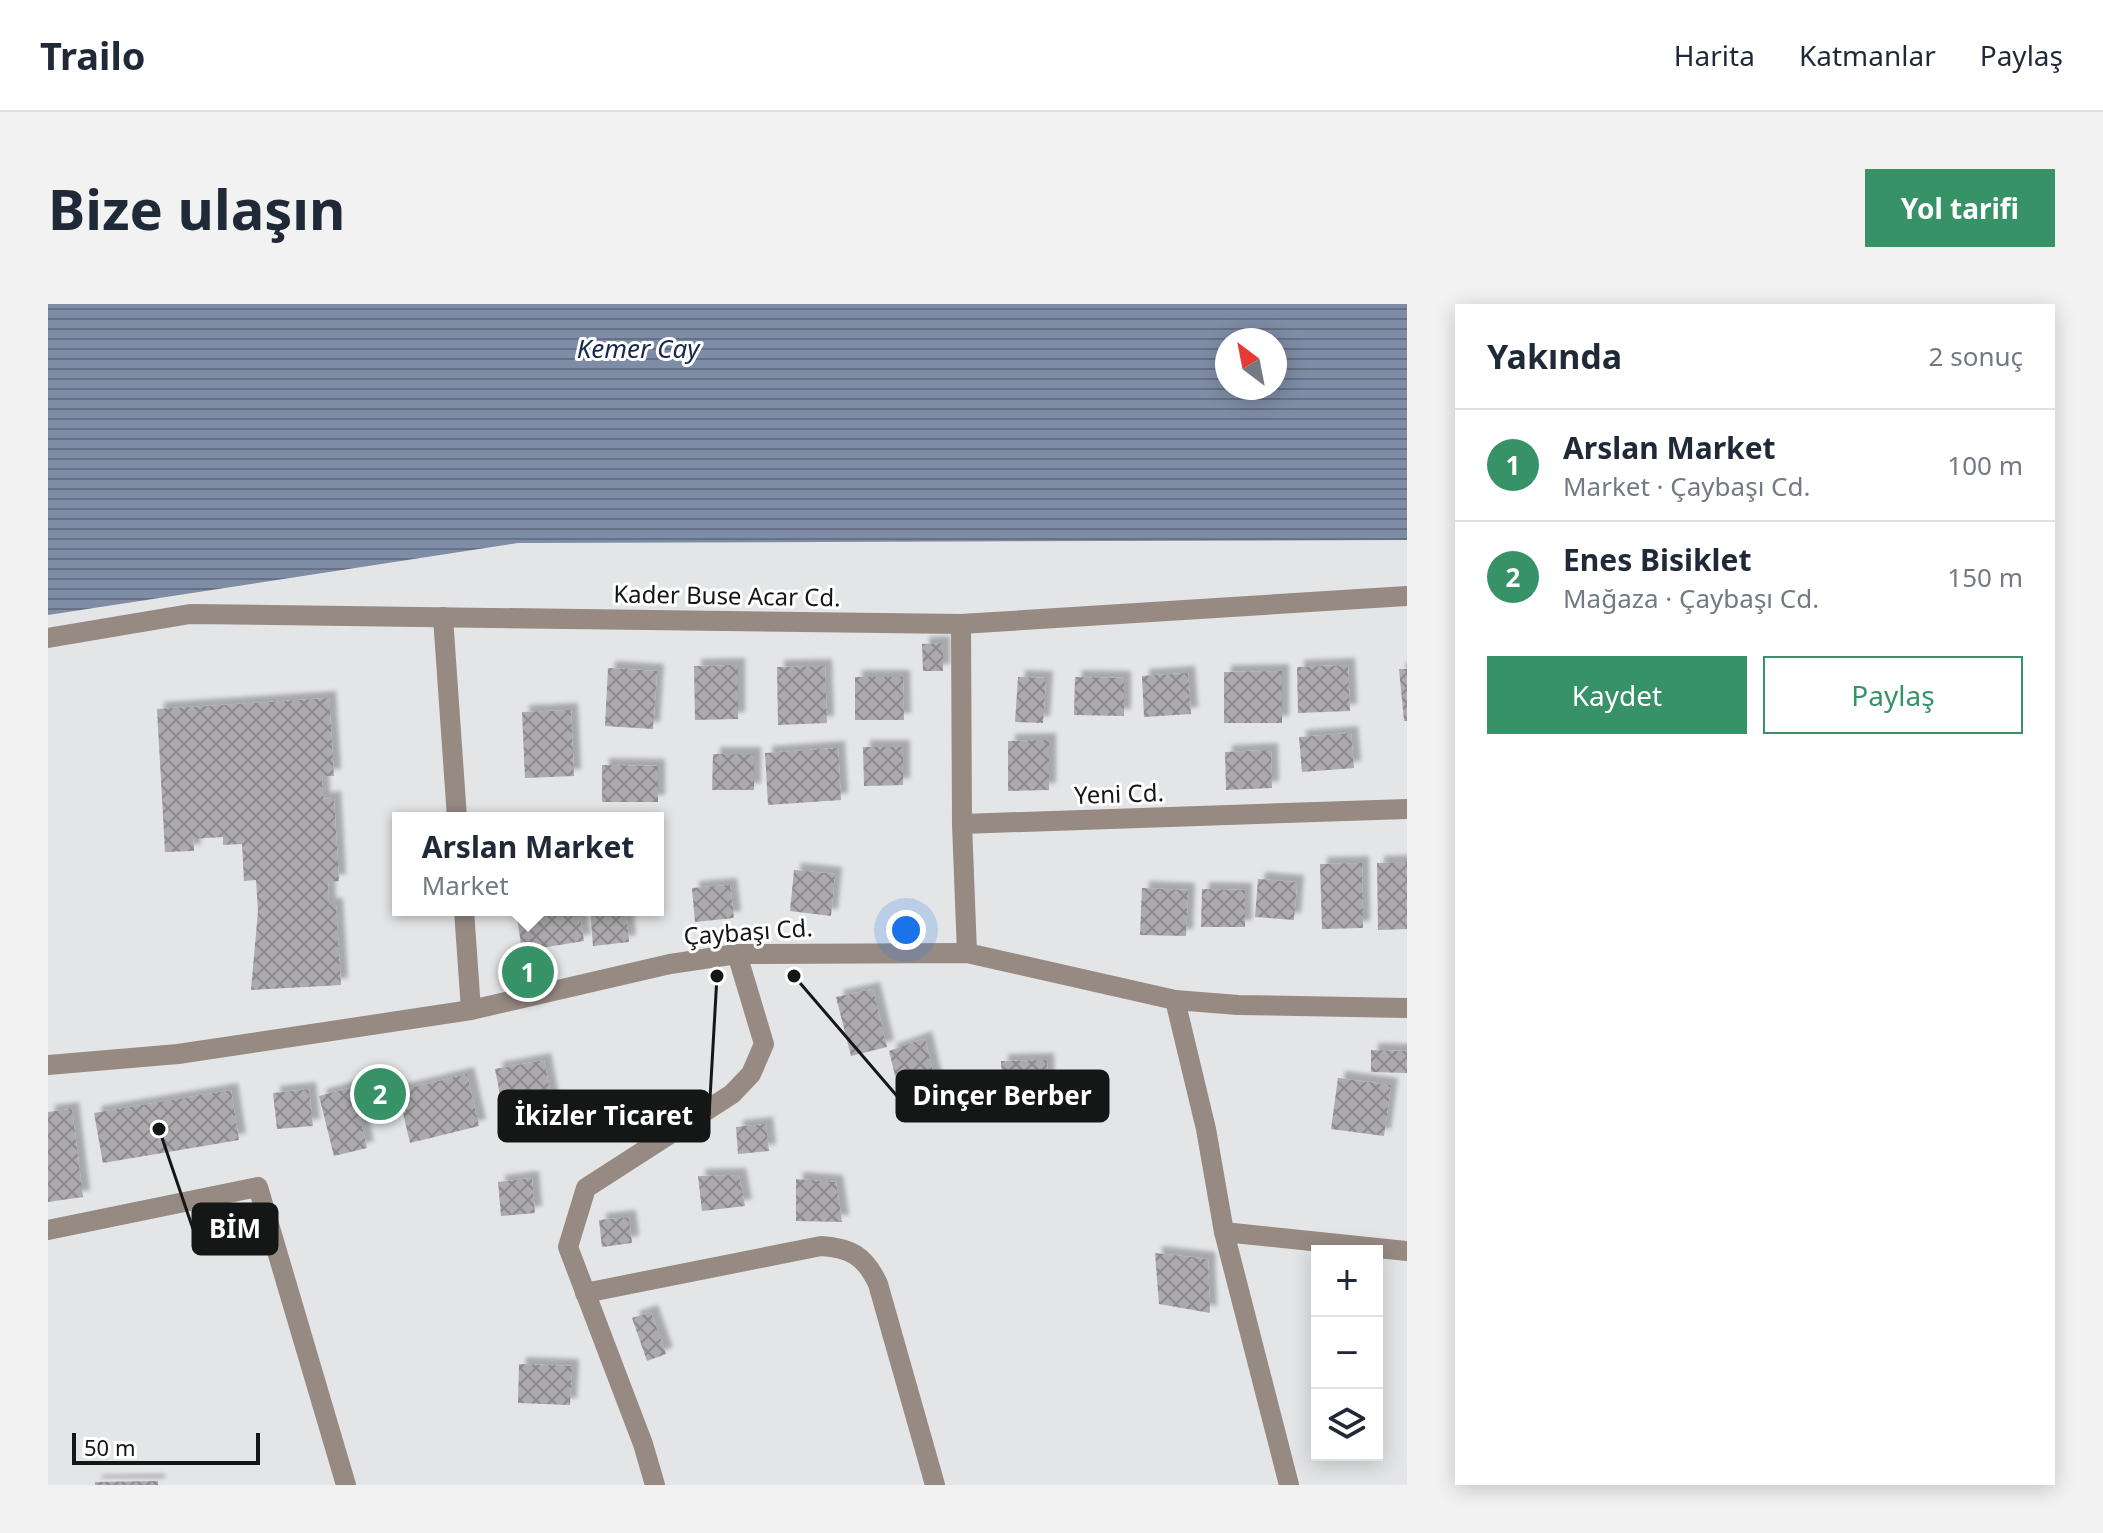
<!DOCTYPE html>
<html lang="tr">
<head>
<meta charset="utf-8">
<style>
	:root { --surface:#fff; --page:#f2f2f3; --text:#1f2937; --muted:#747a83; --line:#e0e1e3; --accent:#379268 }
	body { margin:0; font-family:"Noto Sans",sans-serif; background:var(--page); color:var(--text) }
	.controls { position:absolute; right:24px; bottom:24px; display:grid; overflow:hidden; border-radius:0px; box-shadow:0 4px 20px #0003 }
	.controls button { width:72px; height:72px; display:grid; place-items:center; padding:0; border:0; border-bottom:2px solid var(--line); background:var(--surface); color:var(--text); font:40px sans-serif }
	.compass { position:absolute; left:1167px; top:24px; width:72px; height:72px; border-radius:50%; background:var(--surface); box-shadow:0 4px 20px #0003; rotate:328deg }
	.scale { position:absolute; left:24px; bottom:20px; width:188px; box-sizing:border-box; padding-left:8px; border:4px solid #151616; border-top:0; font-size:22px; line-height:28px; white-space:nowrap; color:#151616; -webkit-text-stroke:6px #fff; paint-order:stroke }
	.you { position:absolute; left:858px; top:626px; width:28px; height:28px; margin:-20px; border:6px solid #fff; border-radius:50%; background:#1a73e8; box-shadow:0 0 0 12px #1a73e833 }
	.badge { display:grid; place-items:center; width:52px; height:52px; border-radius:50%; background:var(--accent); color:#fff; font-size:26px; font-weight:700 }
	.pin { position:absolute; translate:-50% -50%; border:4px solid #fff; box-shadow:0 2px 8px #0006 }
	.popup { position:absolute; left:344px; top:508px; width:272px; height:104px; box-sizing:border-box; display:grid; place-content:center; border-radius:0px; background:var(--surface); filter:drop-shadow(0 2px 6px #0005); font-size:26px; white-space:nowrap; color:var(--muted) }
	.popup b { font-size:30px; color:var(--text) }
	.popup::after { content:''; position:absolute; left:50%; top:100%; margin-left:-16px; border:16px solid transparent; border-top-color:var(--surface) }
	.list { margin:0; padding:0; list-style:none }
	h2 { display:flex; justify-content:space-between; align-items:center; height:104px; margin:0; padding:0 32px; font-size:34px }
	h2 small { font-size:26px; font-weight:400; color:var(--muted) }
	.list li { display:grid; grid-template-columns:52px 1fr auto; gap:24px; align-items:center; box-sizing:border-box; height:112px; padding:0 32px; border-top:2px solid var(--line) }
	.list b { display:block; font-size:30px; white-space:nowrap }
	.list p { margin:0; font-size:26px; white-space:nowrap; color:var(--muted) }
	.list em { font-size:26px; font-style:normal; color:var(--muted) }
	.actions { display:flex; gap:16px; padding:24px 32px }
	.actions a { flex:1; padding:18px 0; border:2px solid var(--accent); border-radius:0px; text-align:center; font-size:28px; color:var(--accent) }
	.actions .main { background:var(--accent); color:#fff }
	.icon { flex:none; width:44px; height:44px; fill:none; stroke:currentColor; stroke-width:2; stroke-linecap:round; stroke-linejoin:round }
	.map { position:relative; flex:none; width:1359px; height:1181px; overflow:hidden; border-radius:0px }
	header { display:flex; align-items:center; gap:48px; box-sizing:border-box; height:112px; padding:0 40px; background:var(--surface); border-bottom:2px solid var(--line) }
	header strong { font-size:38px }
	nav { display:flex; gap:44px; margin-inline-start:auto; font-size:28px }
	.intro { display:flex; align-items:center; justify-content:space-between; box-sizing:border-box; height:192px; padding:0 48px }
	h1 { margin:0; font-size:56px }
	.button { padding:20px 36px; border-radius:0px; background:var(--accent); color:#fff; font-size:28px; font-weight:700 }
	main { display:flex; gap:48px; padding:0 48px }
	aside { flex:1; background:var(--surface); border-radius:0px; box-shadow:0 4px 20px #0003 }
	.map>svg:first-child { display:block }
</style>
</head>
<body>
<header>
<strong>Trailo</strong>
<nav><a>Harita</a><a>Katmanlar</a><a>Paylaş</a></nav>
</header>
<div class="intro"><h1>Bize ulaşın</h1><a class="button">Yol tarifi</a></div>
<main>
<div class="map">
<svg width="1359" height="1181" viewBox="0 0 1359 1181">
	<defs>
		<pattern id="water-rules" width="6" height="5" patternUnits="userSpaceOnUse" patternTransform="scale(2)"><rect width="6" height="5" fill="#7e8ca5"/><path d="M0 2.5h6" fill="none" stroke="#667185"/></pattern>
		<pattern id="building-cross-hatch" width="8" height="8" patternUnits="userSpaceOnUse" patternTransform="scale(2)"><rect width="8" height="8" fill="#acaaac"/><path d="M0 0l8 8M0 8l8-8" fill="none" stroke="#8b898b"/></pattern>
		<filter id="shadow"><feDropShadow dx="7" dy="-7" stdDeviation="2" flood-color="#0004"/></filter>
	</defs>
	<rect width="100%" height="100%" fill="#e3e5e7"/>
	<path fill="url(#water-rules)" fill-rule="evenodd" d="M0 0H1359V236L470 239 0 311ZM1179 36H1227V84H1179Z"/>
	<g fill="url(#building-cross-hatch)" filter="url(#shadow)">
		<path d="M895 339V367H875L874 340Z"/>
		<path d="M690 361V415L647 416 646 362Z"/>
		<path d="M1300 361 1302 407 1250 409 1249 363Z"/>
		<path d="M777 362 779 419 730 421 729 363Z"/>
		<path d="M560 364 609 367 605 425 557 422Z"/>
		<path d="M1351 365H1359V417H1356Z"/>
		<path d="M1234 367V419H1176V368Z"/>
		<path d="M1140 369 1143 410 1096 413 1094 372Z"/>
		<path d="M807 373H855L856 416H807Z"/>
		<path d="M970 373 998 374 995 419 967 418Z"/>
		<path d="M1027 373 1076 374V412L1026 411Z"/>
		<path d="M281 394 286 472H274L275 495 286 494 291 577 280 578 281 601H288L293 681 203 686 210 607 208 576 196 577 194 540 175 541V533L145 535 146 547 117 548 109 405Z"/>
		<path d="M523 406 526 472 477 474 474 408Z"/>
		<path d="M1303 429 1306 464 1254 468 1251 433Z"/>
		<path d="M1001 436V486L960 487V437Z"/>
		<path d="M815 443H855V481L816 482Z"/>
		<path d="M790 444 793 496 720 501 717 449Z"/>
		<path d="M1223 446 1224 484 1178 486 1177 448Z"/>
		<path d="M665 450H706V486H664Z"/>
		<path d="M554 461 610 462V498H554Z"/>
		<path d="M1359 558V625L1330 626 1329 559Z"/>
		<path d="M1314 559 1315 624 1274 625 1272 560Z"/>
		<path d="M746 566 787 570 783 612 742 607Z"/>
		<path d="M1210 575 1249 578 1246 616 1207 613Z"/>
		<path d="M682 581 686 614 647 618 644 584Z"/>
		<path d="M1094 584 1140 586 1138 632 1092 631Z"/>
		<path d="M1154 585 1197 586V623H1153Z"/>
		<path d="M468 606H531L536 637 474 647Z"/>
		<path d="M542 606H578L581 638 545 642Z"/>
		<path d="M825 685 839 743 803 752 788 693Z"/>
		<path d="M877 734 892 798 856 807 841 747Z"/>
		<path d="M1323 746 1359 747V769L1323 768Z"/>
		<path d="M496 756 504 797 455 806 447 765Z"/>
		<path d="M999 756 1000 792 955 795 953 757Z"/>
		<path d="M419 770 431 822 362 839 350 787Z"/>
		<path d="M1290 774 1343 781 1336 832 1283 825Z"/>
		<path d="M305 783 319 844 286 852 271 792Z"/>
		<path d="M261 785 265 822 229 825 225 789Z"/>
		<path d="M183 786 191 836 55 859 46 809Z"/>
		<path d="M24 805 35 893 0 898V808Z"/>
		<path d="M718 820 721 847 690 850 688 823Z"/>
		<path d="M691 871 697 902 654 907 650 872Z"/>
		<path d="M484 874 487 909 453 912 450 878Z"/>
		<path d="M748 875 788 878 794 918 748 917Z"/>
		<path d="M581 913 584 939 554 943 551 916Z"/>
		<path d="M1107 949 1160 955 1162 1009 1111 1000Z"/>
		<path d="M603 1008 618 1050 599 1057 584 1014Z"/>
		<path d="M471 1060 524 1062 522 1101 470 1099Z"/>
		<path d="M110 1177V1181H47V1178Z"/>
	</g>
	<g fill="none" stroke-linecap="round" stroke-linejoin="round">
		<g stroke="#968a82" stroke-width="20">
			<path d="M395 313 409 514"/>
			<path d="M913 320 914 520"/>
			<path d="M0 334 142 310 913 320 1359 292"/>
			<path d="M416 606 423 706"/>
			<path d="M919 649 914 520 1359 505"/>
			<path d="M1127 696 1158 825 1176 928 1241 1181"/>
			<path d="M0 761 130 750 423 706 622 660 689 650 919 649 1127 696 1190 701 1359 704"/>
			<path d="M0 926 210 883 298 1181"/>
			<path d="M1176 928 1359 947"/>
			<path d="M537 989 773 942C803 944 817 952 830 980L887 1181"/>
			<path d="M607 1181 595 1140 520 943 538 884 684 790 703 770 716 740 689 650"/>
		</g>
	</g>
	<g text-anchor="middle" dominant-baseline="central" stroke-width="6" stroke-linejoin="round" paint-order="stroke">
		<g font-size="24" fill="#151616" stroke="#fff">
			<text transform="translate(679 291) rotate(1)">Kader Buse Acar Cd.</text>
			<text transform="translate(1071 489) rotate(-2)">Yeni Cd.</text>
			<text transform="translate(700 627) rotate(-4)">Çaybaşı Cd.</text>
		</g>
		<g font-size="26" font-style="italic" fill="#16284c" stroke="#fff">
			<text x="590" y="44">Kemer Cay</text>
		</g>
	</g>
	<path fill="none" stroke="#151616" stroke-width="3" d="M746 672L849 792M669 672L661 812M111 825L145 925"/>
	<g fill="#151616" stroke="#fff" stroke-width="3">
		<circle cx="746" cy="672" r="8"/>
		<circle cx="669" cy="672" r="8"/>
		<circle cx="111" cy="825" r="8"/>
	</g>
	<g fill="#151616" stroke="#151616" stroke-width="3">
		<rect x="849" y="767" width="211" height="50" rx="8"/>
		<rect x="451" y="787" width="210" height="50" rx="8"/>
		<rect x="145" y="900" width="84" height="50" rx="8"/>
	</g>
	<g font-size="26" text-anchor="middle" font-weight="bold" fill="#fff">
		<text x="954" y="801">Dinçer Berber</text>
		<text x="556" y="821">İkizler Ticaret</text>
		<text x="187" y="934">BİM</text>
	</g>
</svg>
<div class="controls">
<button>+</button>
<button>−</button>
<button><svg class="icon" aria-label="layers" viewBox="0 0 24 24"><path d="M12 4l9 5-9 5-9-5zM3 14l9 5 9-5"/></svg></button>
</div>
<svg class="compass" viewBox="-18 -18 36 36"><path d="M0-13l5 13h-10z" fill="#e53935"/><path d="M0 13l5-13h-10z" fill="#747a83"/></svg>
<div class="scale">50 m</div>
<div class="you"></div>
<div class="pin badge" style="left:480px;top:668px">1</div>
<div class="popup"><b>Arslan Market</b>Market</div>
<div class="pin badge" style="left:332px;top:790px">2</div>
</div>
<aside>
<h2>Yakında<small>2 sonuç</small></h2>
<ul class="list">
<li><span class="badge">1</span><div><b>Arslan Market</b><p>Market · Çaybaşı Cd.</p></div><em>100 m</em></li>
<li><span class="badge">2</span><div><b>Enes Bisiklet</b><p>Mağaza · Çaybaşı Cd.</p></div><em>150 m</em></li>
</ul>
<div class="actions"><a class="main">Kaydet</a><a>Paylaş</a></div>
</aside>
</main>
</body>
</html>
